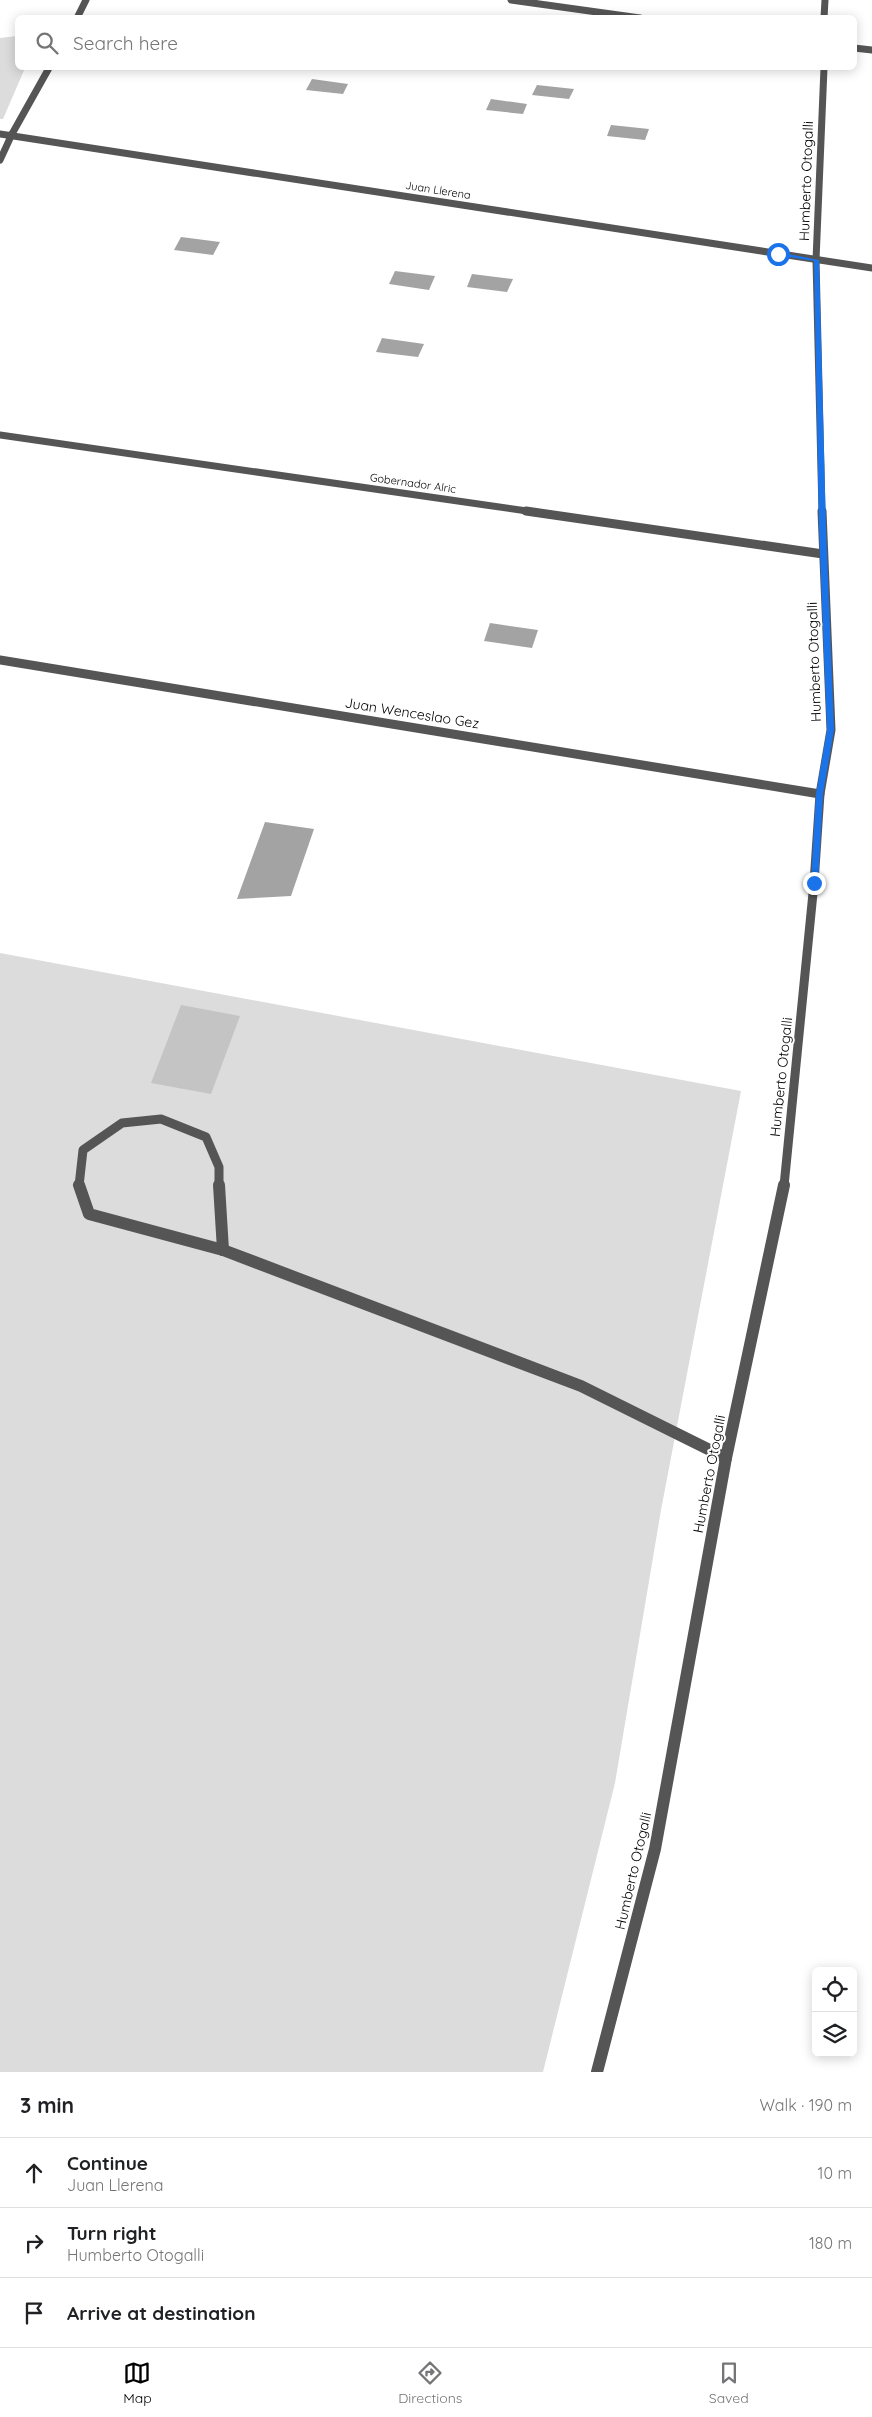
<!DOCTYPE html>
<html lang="en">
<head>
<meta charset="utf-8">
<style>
	:root { --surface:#fff; --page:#f6f6f6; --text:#202124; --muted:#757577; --line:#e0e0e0; --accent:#000 }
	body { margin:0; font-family:Quicksand,sans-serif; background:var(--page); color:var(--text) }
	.controls { position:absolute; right:15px; bottom:15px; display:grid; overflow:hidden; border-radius:8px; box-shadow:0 2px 12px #0003 }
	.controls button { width:45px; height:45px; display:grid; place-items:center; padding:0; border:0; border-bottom:1px solid var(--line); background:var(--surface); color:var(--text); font:25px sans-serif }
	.stop { position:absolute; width:15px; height:15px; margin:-11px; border:4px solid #1a73e8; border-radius:50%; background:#fff }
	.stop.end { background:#1a73e8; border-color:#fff; box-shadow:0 1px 5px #0008 }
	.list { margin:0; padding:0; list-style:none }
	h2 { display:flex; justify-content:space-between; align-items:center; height:65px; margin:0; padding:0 20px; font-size:21px }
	h2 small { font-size:16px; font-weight:400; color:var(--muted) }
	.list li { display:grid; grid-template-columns:32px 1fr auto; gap:15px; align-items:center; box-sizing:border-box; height:70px; padding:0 20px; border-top:1px solid var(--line) }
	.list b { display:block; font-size:19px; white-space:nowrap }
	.list p { margin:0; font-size:16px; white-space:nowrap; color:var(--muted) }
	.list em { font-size:16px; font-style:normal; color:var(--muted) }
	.icon { flex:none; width:28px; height:28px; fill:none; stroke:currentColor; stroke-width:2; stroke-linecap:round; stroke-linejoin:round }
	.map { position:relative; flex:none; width:872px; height:2072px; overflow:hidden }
	.search { position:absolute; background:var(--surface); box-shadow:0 2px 12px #0003; left:15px; right:15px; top:15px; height:55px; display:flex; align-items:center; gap:12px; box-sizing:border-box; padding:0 18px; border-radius:8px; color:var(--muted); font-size:19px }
	.sheet { height:275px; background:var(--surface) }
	nav { display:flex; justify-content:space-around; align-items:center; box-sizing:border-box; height:70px; border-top:1px solid var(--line); background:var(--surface); font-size:14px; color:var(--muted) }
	nav a { display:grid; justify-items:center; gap:2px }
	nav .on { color:var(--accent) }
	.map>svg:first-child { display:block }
</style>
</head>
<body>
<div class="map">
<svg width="872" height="2072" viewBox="0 0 872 2072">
	<rect width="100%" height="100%" fill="#fff"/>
	<g fill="#dcdcdc">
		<path d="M17 36 18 68H25L3 119H0V38Z"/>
		<path d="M0 953 741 1091 661 1510 615 1783 543 2072H0Z"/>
	</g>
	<g fill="#a3a3a3">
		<path d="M312 79 348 84 343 94 306 90Z"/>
		<path d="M537 85 574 89 569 99 532 95Z"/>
		<path d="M491 99 527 104 523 114 486 110Z"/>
		<path d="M611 125 649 129 645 140 607 136Z"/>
		<path d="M181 237 220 242 213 255 174 250Z"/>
		<path d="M395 271 435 276 429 290 389 284Z"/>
		<path d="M472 274 513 279 507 292 467 287Z"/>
		<path d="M382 338 424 344 418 357 376 352Z"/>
		<path d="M490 623 538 630 532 648 484 641Z"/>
		<path d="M265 822 314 829 291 896 237 899Z"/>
	</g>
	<path fill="#c4c4c4" d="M181 1005 240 1016 211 1094 151 1083Z"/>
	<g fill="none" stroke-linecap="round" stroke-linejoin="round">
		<path stroke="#555" stroke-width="7" d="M0 160 12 134"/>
		<g stroke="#555" stroke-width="9">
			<path d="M0 660 820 794"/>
			<path d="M79 1186 83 1150 122 1123 161 1119 206 1137 219 1167V1186"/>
		</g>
		<g stroke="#555" stroke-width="12">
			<path d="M79 1185 89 1214 223 1250"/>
			<path d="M219 1185 223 1250"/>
			<path d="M223 1250 581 1386 726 1458"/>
		</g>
		<g stroke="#555" stroke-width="7">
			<path d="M511 0 640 18"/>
			<path d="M77 18 86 0"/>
			<path d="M824 18 825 0"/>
			<path d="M854 48 872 50"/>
			<path d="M0 134 872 268"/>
			<path d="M12 134 49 68"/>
			<path d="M0 435 534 512"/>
			<path d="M822 512 816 260 824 68"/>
		</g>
		<g stroke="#555" stroke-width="9">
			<path d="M526 511 823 554"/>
			<path d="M784 1186 814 883 820 794 831 730 822 511"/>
		</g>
		<path stroke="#555" stroke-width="12" d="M597 2072 655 1849 726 1458 784 1185"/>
	</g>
	<path fill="#1a73e8" d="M778 252 819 260 826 528 834 730 823 794 818 883 814 886 811 883 816 794 827 730 819 528 814 261 776 255Z"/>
	<g text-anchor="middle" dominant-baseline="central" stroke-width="4" stroke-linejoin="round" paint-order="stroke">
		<g font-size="11" fill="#000" stroke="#fff">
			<text transform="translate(438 190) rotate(9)">Juan Llerena</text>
			<text transform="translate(413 483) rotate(8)">Gobernador Alric</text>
		</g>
		<g font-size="14" fill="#000" stroke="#fff">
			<text transform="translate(806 181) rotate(-88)">Humberto Otogalli</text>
			<text transform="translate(814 662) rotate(-92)">Humberto Otogalli</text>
			<text transform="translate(412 713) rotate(9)">Juan Wenceslao Gez</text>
			<text transform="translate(781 1077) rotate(-84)">Humberto Otogalli</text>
			<text transform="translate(709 1474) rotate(-79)">Humberto Otogalli</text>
			<text transform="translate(633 1871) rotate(-77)">Humberto Otogalli</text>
		</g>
	</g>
</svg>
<div class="controls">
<button><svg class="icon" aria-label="locate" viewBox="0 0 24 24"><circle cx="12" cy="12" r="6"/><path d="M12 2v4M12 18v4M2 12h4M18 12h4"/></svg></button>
<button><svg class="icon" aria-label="layers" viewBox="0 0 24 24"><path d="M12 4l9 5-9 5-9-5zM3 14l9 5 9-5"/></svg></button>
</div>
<div class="stop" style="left:778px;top:254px"></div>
<div class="stop end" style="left:814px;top:883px"></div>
<div class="search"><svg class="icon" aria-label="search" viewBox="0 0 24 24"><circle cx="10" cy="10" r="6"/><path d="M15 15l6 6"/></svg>Search here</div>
</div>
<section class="sheet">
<h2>3 min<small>Walk · 190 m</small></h2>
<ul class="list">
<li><svg class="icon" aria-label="ahead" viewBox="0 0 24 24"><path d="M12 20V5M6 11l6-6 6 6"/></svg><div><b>Continue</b><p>Juan Llerena</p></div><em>10 m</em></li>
<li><svg class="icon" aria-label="right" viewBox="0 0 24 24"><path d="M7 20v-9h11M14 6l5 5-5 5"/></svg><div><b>Turn right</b><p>Humberto Otogalli</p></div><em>180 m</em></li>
<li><svg class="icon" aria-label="arrive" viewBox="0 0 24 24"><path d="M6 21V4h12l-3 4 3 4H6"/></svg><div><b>Arrive at destination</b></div></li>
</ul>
</section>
<nav>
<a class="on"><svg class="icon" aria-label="map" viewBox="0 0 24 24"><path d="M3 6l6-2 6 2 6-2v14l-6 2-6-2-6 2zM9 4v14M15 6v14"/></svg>Map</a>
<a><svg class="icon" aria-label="directions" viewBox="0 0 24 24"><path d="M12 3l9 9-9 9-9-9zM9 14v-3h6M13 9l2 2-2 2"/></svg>Directions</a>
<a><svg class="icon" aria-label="saved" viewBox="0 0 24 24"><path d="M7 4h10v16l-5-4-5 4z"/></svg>Saved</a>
</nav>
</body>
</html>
